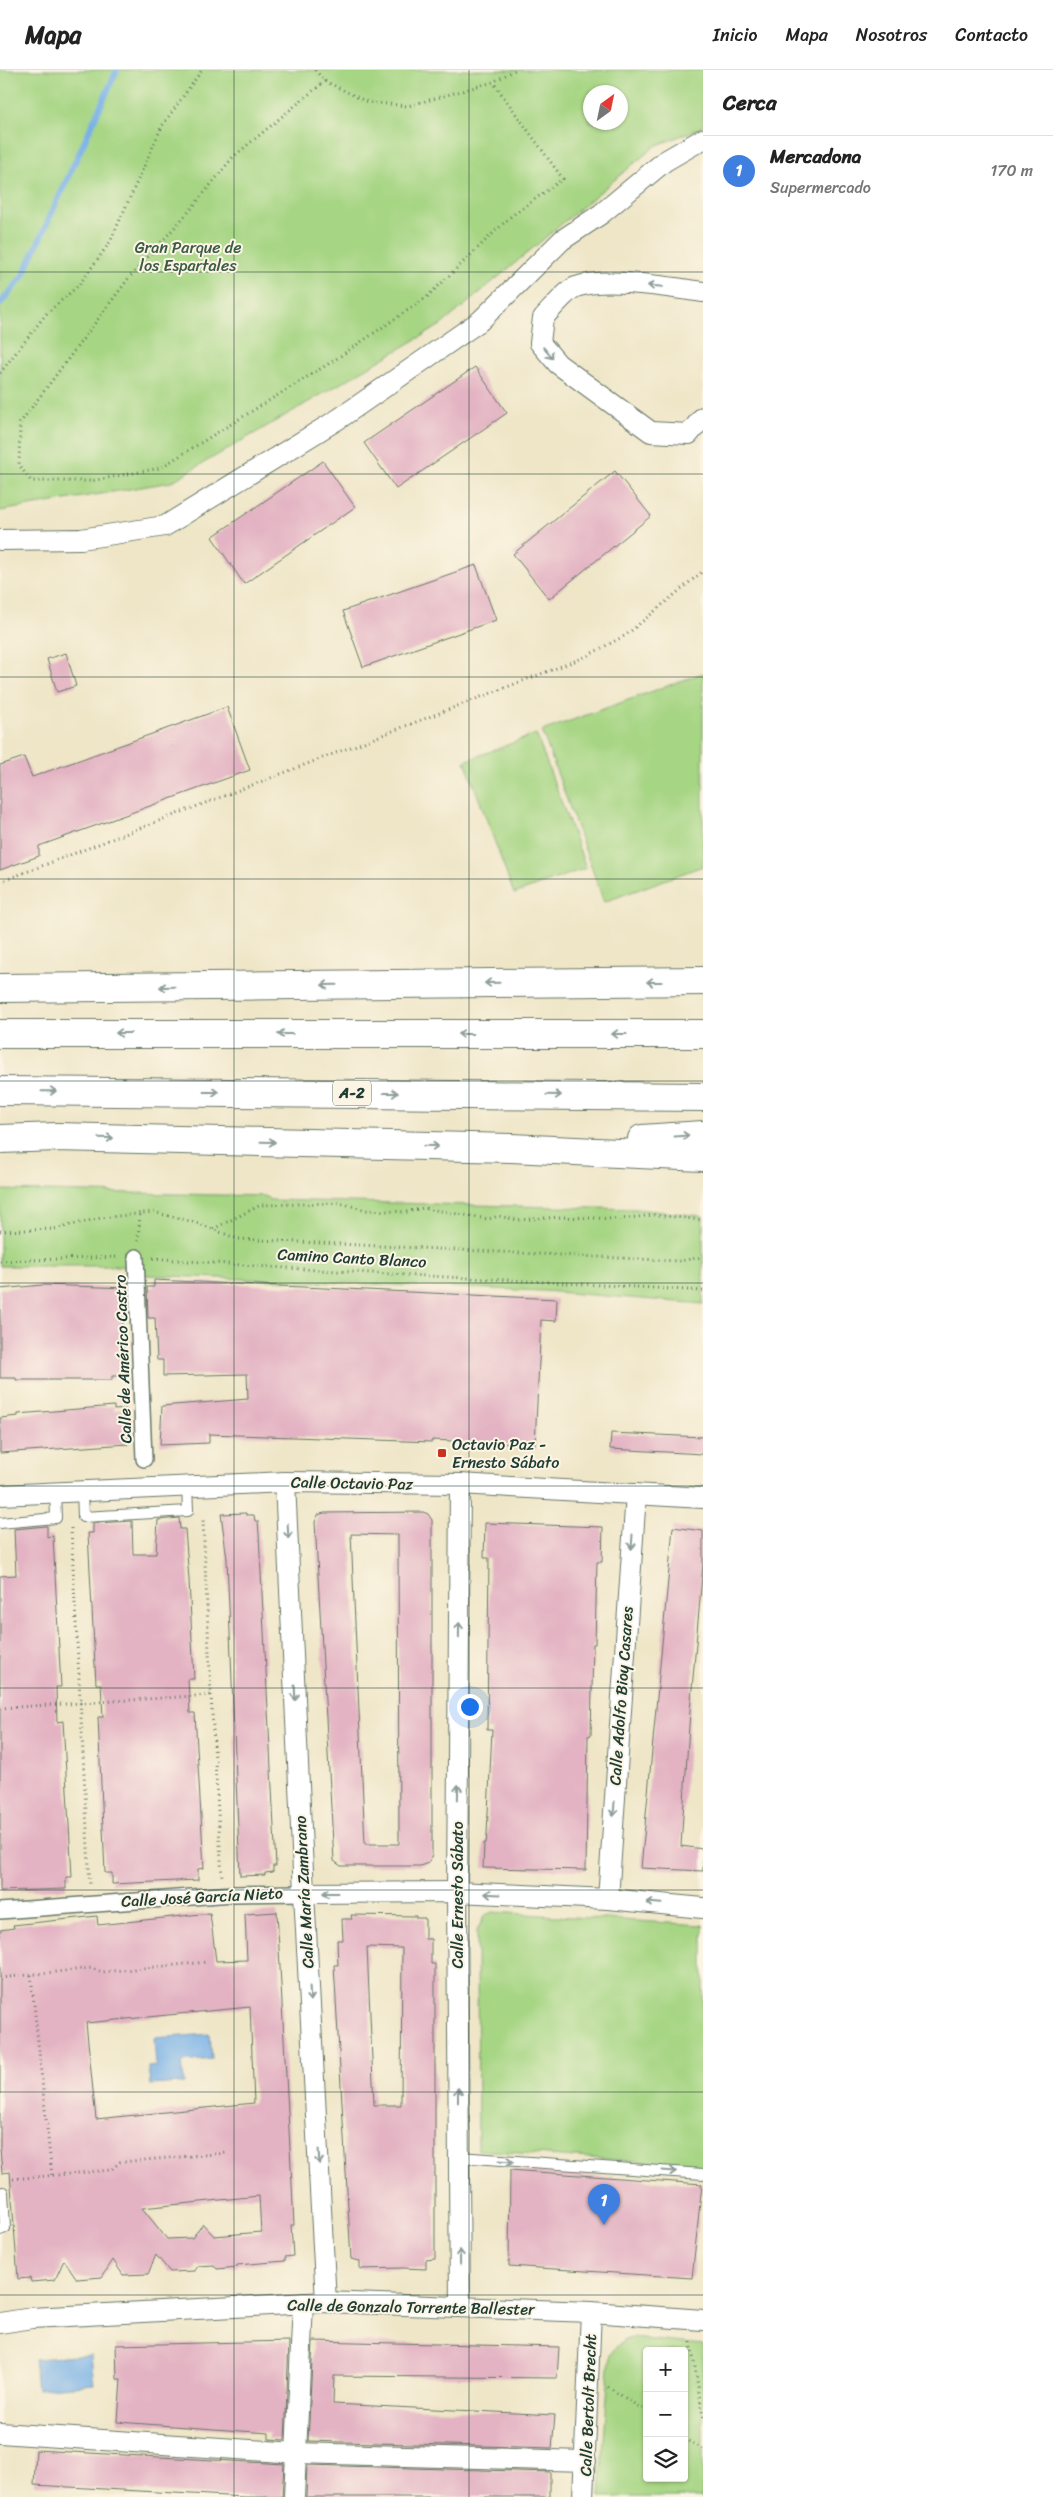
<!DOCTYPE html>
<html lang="es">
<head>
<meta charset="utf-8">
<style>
	:root { --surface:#fff; --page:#f6f6f6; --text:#222; --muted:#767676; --line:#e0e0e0; --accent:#c8321e }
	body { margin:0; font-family:Sriracha,sans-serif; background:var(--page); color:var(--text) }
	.controls { position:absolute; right:15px; bottom:15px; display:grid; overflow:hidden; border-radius:5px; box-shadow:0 1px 4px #0004 }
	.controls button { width:45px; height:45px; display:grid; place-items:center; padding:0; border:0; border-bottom:1px solid var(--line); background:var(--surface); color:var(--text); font:25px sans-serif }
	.compass { position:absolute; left:583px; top:15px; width:45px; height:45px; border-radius:50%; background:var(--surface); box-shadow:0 1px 4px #0004; rotate:33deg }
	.you { position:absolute; left:469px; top:1636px; width:18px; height:18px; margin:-12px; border:4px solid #fff; border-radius:50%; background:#1a73e8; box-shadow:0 0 0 8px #1a73e833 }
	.badge { display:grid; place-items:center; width:32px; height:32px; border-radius:50%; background:var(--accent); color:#fff; font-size:16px; font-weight:700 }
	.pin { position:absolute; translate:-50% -41px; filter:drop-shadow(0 1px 2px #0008) }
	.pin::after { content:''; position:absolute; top:26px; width:18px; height:15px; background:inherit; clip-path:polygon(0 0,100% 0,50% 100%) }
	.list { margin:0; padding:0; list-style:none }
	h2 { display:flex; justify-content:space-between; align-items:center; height:65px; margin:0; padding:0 20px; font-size:21px }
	h2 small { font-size:16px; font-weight:400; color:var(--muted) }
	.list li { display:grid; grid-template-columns:32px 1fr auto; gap:15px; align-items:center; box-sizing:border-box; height:70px; padding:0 20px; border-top:1px solid var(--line) }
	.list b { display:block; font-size:19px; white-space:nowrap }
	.list p { margin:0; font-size:16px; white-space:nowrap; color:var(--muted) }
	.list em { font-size:16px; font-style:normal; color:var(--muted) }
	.icon { flex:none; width:28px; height:28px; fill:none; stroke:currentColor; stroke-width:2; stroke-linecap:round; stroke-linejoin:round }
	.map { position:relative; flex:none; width:703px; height:2427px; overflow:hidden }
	header { display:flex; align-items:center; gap:30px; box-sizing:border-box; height:70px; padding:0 25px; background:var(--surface); border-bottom:1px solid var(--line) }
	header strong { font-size:24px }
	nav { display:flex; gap:28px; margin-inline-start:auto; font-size:18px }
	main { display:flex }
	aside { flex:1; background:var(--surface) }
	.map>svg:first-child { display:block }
</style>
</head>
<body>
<header>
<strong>Mapa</strong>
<nav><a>Inicio</a><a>Mapa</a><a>Nosotros</a><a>Contacto</a></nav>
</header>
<main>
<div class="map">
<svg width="703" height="2427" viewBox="0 0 703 2427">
	<rect width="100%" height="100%" fill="#fcf5e5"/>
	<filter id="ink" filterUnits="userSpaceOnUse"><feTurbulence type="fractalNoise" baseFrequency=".02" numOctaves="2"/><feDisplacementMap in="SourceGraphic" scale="10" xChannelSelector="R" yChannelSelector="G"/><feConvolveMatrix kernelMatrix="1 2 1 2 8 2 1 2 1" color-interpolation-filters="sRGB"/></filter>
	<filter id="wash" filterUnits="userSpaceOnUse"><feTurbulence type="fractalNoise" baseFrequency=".0096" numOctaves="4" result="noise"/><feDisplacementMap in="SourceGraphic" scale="20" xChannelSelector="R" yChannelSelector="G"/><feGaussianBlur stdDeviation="1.12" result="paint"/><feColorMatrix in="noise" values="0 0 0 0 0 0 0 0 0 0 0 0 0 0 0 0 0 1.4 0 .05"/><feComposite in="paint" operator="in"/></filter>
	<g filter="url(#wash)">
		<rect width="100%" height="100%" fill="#efe6c8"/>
		<g fill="#a6d583" stroke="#62895c" fill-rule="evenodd">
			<path d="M0 0H703V57L655 76 441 255 171 412 0 441ZM620 22V52H590V22Z"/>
			<path d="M703 603V796L604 832 542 661Z"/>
			<path d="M536 664 586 798 514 824 465 691Z"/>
			<path d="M0 1120 265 1126 270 1130 637 1139 703 1146V1234L544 1221 146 1205 127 1196H0Z"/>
			<path d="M492 1842 703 1855V2096L478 2080 477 1861 484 1846Z"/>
			<path d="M632 2268 703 2275V2427H600L610 2284 623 2270ZM647 2281H684V2408H647Z"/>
		</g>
		<g fill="#76b0e7" stroke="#4a768e">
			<path d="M210 1964 212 1989 182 1992 184 2013 150 2015 148 1997 156 1996 154 1968Z"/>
			<path d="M91 2285 94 2314 37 2319 34 2289Z"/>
		</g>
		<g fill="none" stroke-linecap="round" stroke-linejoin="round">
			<path stroke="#76b0e7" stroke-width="6" d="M0 234 23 206 117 0"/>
		</g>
		<g id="blocks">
			<g fill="#e3b2c3" fill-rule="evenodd">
				<path d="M475 297 507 343 396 419 364 373Z"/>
				<path d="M323 391 355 437 244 514 212 467Z"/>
				<path d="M615 401 651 446 549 529 513 484Z"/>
				<path d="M476 495 496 550 363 597 343 541Z"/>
				<path d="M66 583 76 616 57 622 47 589Z"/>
				<path d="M227 637 250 700 39 776V786L0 800V695L24 687 32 707Z"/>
				<path d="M154 1210 557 1229 556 1251 541 1250 535 1375 432 1370V1372L209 1364V1373L160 1375 162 1336 248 1329 247 1304 163 1306V1290H157L155 1248H148L147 1217H154Z"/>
				<path d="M42 1215 128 1218 129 1248H123V1306H112V1310H16V1308H0V1219Z"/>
				<path d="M114 1336V1340L126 1339 128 1374 0 1383V1348L18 1346V1344Z"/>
				<path d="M611 1363 703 1367V1384L610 1379Z"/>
				<path d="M423 1442 428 1444 432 1450V1786L428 1793 420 1796H341L334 1791 315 1452 318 1445 324 1443ZM351 1464 398 1465 399 1774H365Z"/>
				<path d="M246 1443V1445H254L255 1451H258L259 1464 276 1796H273V1802L265 1803V1805L240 1806 227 1489 221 1444Z"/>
				<path d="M179 1448 180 1459H185L189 1510 194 1609H188L190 1643H195L204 1798 198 1799V1810L112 1814V1803H105L98 1647H103L101 1614H96L88 1463H93V1453L132 1451 133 1484H156L158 1450Z"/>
				<path d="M485 1453 603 1457 602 1492H597L595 1574H593L591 1665 588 1666 586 1800 483 1798 484 1773H486L487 1764 492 1660H487L489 1488H484Z"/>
				<path d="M47 1456V1467L53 1466 61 1617H56L57 1652 63 1651 72 1807H66V1819L0 1821V1506L16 1505 14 1459Z"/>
				<path d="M673 1457 703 1461V1495L690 1641 681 1776 703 1779V1801L641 1798Z"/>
				<path d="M277 1842 292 2115 294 2155H291L293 2186 285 2187V2191L237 2195V2197L217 2199 214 2195 197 2196 194 2201 170 2202 156 2185 148 2204 123 2205 113 2190 102 2207 77 2209 64 2190 55 2210 31 2212 30 2208 18 2209 10 2102 2 2103 0 2078V1860L14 1858 13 1855 97 1846 98 1855 210 1843 216 1891 247 1890 245 1844ZM250 1937 254 2033 96 2049 86 1953ZM259 2126 261 2162 226 2165 214 2166 203 2154 192 2168 167 2169 142 2138Z"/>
				<path d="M351 1845 416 1846V1848H425V1869H431V1894H435V2189L426 2190V2199L403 2198 360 2199V2191L351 2189 334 1895H338L337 1870H343L342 1849H352ZM367 1877 402 1878 401 2035H374Z"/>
				<path d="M510 2100 702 2114 692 2208 509 2196Z"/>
				<path d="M289 2271 285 2370 269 2369V2363L118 2352 121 2309H117L116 2275Z"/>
				<path d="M313 2271 559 2277 557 2308 334 2306 333 2334 555 2345 552 2378 308 2371Z"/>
				<path d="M36 2380 284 2394 282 2427H244L34 2415Z"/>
				<path d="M307 2395 550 2402V2427H306Z"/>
			</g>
		</g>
	</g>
	<g filter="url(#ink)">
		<use href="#blocks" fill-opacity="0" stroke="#687868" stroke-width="1"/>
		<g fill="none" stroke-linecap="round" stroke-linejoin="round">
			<defs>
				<g id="service">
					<path d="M82 1420 83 1447 188 1441 187 1415"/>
					<path d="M0 1453 56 1448 55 1422"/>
					<path d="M458 2087 703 2104"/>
					<path d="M0 2160 5 2158 3 2122"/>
				</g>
				<g id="pedestrian">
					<path d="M136 1187 144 1389"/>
					<path d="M0 1841 233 1824 304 1823"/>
				</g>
				<g id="minor">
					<path d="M703 222C672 218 605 206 576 217 567 220 550 241 543 248L540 273 558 294 651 362 689 364 703 347"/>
					<path d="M0 470 81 469 165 456 340 348 480 251 562 170 601 144 665 91 703 69"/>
					<path d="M285 1412 304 1823 326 2232"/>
					<path d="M0 1425 285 1412 460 1414 703 1428"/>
					<path d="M304 1823 457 1822 608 1829 703 1838"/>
					<path d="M608 1829 636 1424"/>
					<path d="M460 2236 457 1822 460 1414"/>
					<path d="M0 2253 32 2248 326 2232 591 2242 703 2250"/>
					<path d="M0 2363 296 2383 586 2391"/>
					<path d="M294 2427 303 2233"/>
					<path d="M583 2427 591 2242"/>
				</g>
				<g id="trunk">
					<path d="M0 918 703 911"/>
					<path d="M0 1069 57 1067 511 1078 703 1087"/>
					<path d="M642 1069 703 1065"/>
				</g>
				<g id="motorway">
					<path d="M0 964H703"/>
					<path d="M0 1021 703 1027"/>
				</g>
			</defs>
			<use href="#service" stroke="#687868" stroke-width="12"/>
			<use href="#pedestrian" stroke="#687868" stroke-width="18"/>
			<use href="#minor" stroke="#687868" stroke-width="22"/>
			<use href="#trunk" stroke="#687868" stroke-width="30"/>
			<use href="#motorway" stroke="#687868" stroke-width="30"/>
			<g stroke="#687868" stroke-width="3" stroke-dasharray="1 4" stroke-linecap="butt">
				<path d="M315 0 325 11 367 32 408 36 493 12 515 0"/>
				<path d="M325 11 233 87 192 138 128 209 20 353 19 395 31 411H91L160 398 333 291 427 227 510 147 563 109 493 12"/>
				<path d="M0 303 47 243 79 215 110 172 162 56 202 0"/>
				<path d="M0 812 585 587 626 565 703 501"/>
				<path d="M213 1159 261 1135 340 1133 367 1140 406 1142 423 1138 488 1149 499 1146 517 1150 561 1147 620 1149 654 1145 703 1150"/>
				<path d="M0 1161 54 1159 101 1148 153 1142 194 1152 238 1169 679 1191 703 1187"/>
				<path d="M138 1171 140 1144"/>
				<path d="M153 1188C336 1204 520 1209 703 1221"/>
				<path d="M0 1191 119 1187"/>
				<path d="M71 1458 90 1816"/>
				<path d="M211 1625 222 1807"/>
				<path d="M0 1638 211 1625 203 1449"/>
				<path d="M31 1905 52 2106"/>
				<path d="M0 1908 92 1898 102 1902 208 1892"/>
				<path d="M13 2109 111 2100 120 2092 228 2083"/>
				<path d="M691 2272 703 2348"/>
				<path d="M608 2317 647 2342"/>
				<path d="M684 2369 703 2379"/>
			</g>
			<use href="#service" stroke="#fff" stroke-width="10"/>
			<use href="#pedestrian" stroke="#fff" stroke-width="15"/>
			<use href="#minor" stroke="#fff" stroke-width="20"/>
			<use href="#trunk" stroke="#fff" stroke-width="28"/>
			<use href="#motorway" stroke="#fff" stroke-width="28"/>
		</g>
		<defs><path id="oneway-shaft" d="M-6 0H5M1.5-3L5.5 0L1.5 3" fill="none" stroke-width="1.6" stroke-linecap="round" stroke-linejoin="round" transform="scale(1.25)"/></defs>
		<g stroke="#8f9e9a">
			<use href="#oneway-shaft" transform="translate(655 216) rotate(-175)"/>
			<use href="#oneway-shaft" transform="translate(548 283) rotate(50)"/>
			<use href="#oneway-shaft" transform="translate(654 912) rotate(180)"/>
			<use href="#oneway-shaft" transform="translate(492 913) rotate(179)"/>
			<use href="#oneway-shaft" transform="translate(329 915) rotate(179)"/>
			<use href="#oneway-shaft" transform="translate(167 917) rotate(179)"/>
			<use href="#oneway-shaft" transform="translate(123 963) rotate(-180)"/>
			<use href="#oneway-shaft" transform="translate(285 964) rotate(-180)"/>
			<use href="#oneway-shaft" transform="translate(465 964) rotate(-180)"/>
			<use href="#oneway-shaft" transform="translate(619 964) rotate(-180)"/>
			<use href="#oneway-shaft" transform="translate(49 1021) rotate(-1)"/>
			<use href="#oneway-shaft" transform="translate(211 1022)"/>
			<use href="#oneway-shaft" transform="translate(391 1023)"/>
			<use href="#oneway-shaft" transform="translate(554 1025) rotate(1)"/>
			<use href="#oneway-shaft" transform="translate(682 1066) rotate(-4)"/>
			<use href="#oneway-shaft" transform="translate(106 1068) rotate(1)"/>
			<use href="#oneway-shaft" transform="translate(268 1072) rotate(1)"/>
			<use href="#oneway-shaft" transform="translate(431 1076) rotate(1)"/>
			<use href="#oneway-shaft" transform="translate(288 1461) rotate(87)"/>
			<use href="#oneway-shaft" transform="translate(632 1472) rotate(94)"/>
			<use href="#oneway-shaft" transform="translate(459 1560) rotate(-89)"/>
			<use href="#oneway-shaft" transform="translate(295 1623) rotate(87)"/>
			<use href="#oneway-shaft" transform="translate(458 1722) rotate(-89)"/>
			<use href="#oneway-shaft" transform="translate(614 1739) rotate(94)"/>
			<use href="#oneway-shaft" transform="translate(330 1823) rotate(180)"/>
			<use href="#oneway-shaft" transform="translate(492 1824) rotate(-177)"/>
			<use href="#oneway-shaft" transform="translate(654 1833) rotate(-175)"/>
			<use href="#oneway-shaft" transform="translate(310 1924) rotate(87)"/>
			<use href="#oneway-shaft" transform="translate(458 2025) rotate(-90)"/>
			<use href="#oneway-shaft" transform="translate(319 2087) rotate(87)"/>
			<use href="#oneway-shaft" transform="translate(506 2091) rotate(4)"/>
			<use href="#oneway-shaft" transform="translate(669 2101) rotate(4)"/>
			<use href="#oneway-shaft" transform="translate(460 2187) rotate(-91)"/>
		</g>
	</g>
	<path fill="none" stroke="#1f3d34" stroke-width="1" stroke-opacity="0.55" d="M234 0V2427M469 0V2427M0 202H703M0 404H703M0 607H703M0 809H703M0 1011H703M0 1213H703M0 1416H703M0 1618H703M0 1820H703M0 2022H703M0 2225H703"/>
	<rect fill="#c8321e" stroke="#fcf5e5" stroke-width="2" x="437" y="1378" width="10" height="10" rx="2.5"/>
	<g text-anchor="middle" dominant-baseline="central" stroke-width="4" stroke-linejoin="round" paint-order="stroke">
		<rect fill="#fcf5e5" stroke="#617469" stroke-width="1" x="333" y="1010.5" width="38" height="25" rx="4"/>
		<g font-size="15" font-weight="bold" fill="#1f3d34">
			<text x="352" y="1023">A-2</text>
		</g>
		<g font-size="16" fill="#3a5b44" stroke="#fcf5e5">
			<text x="188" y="177">Gran Parque de<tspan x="188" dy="18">los Espartales</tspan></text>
		</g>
		<g font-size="16" fill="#1f3d34" stroke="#fcf5e5">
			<text transform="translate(352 1188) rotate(3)">Camino Canto Blanco</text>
			<text transform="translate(123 1289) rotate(-92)">Calle de Américo Castro</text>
			<text transform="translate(352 1413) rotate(1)">Calle Octavio Paz</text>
			<text transform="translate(621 1626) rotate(-86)">Calle Adolfo Bioy Casares</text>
			<text transform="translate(304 1822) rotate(-93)">Calle María Zambrano</text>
			<text transform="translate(457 1825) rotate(-90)">Calle Ernesto Sábato</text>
			<text transform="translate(202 1827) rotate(-3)">Calle José García Nieto</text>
			<text transform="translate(411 2237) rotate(1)">Calle de Gonzalo Torrente Ballester</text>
			<text transform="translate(588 2335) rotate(-88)">Calle Bertolt Brecht</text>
		</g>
		<g font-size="16" fill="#1f3d34" stroke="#fcf5e5" text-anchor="start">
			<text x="452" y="1374">Octavio Paz -<tspan x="452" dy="18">Ernesto Sábato</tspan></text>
		</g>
	</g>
</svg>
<div class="controls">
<button>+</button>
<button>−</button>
<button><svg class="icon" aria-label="layers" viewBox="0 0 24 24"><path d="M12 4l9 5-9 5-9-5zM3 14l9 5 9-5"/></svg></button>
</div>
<svg class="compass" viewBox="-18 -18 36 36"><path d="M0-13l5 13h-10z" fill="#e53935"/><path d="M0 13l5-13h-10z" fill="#767676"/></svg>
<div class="you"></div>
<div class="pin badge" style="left:604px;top:2155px;background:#3f7fe0">1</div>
</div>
<aside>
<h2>Cerca<small></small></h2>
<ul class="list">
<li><span class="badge" style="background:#3f7fe0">1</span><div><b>Mercadona</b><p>Supermercado</p></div><em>170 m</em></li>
</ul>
</aside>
</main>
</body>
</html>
